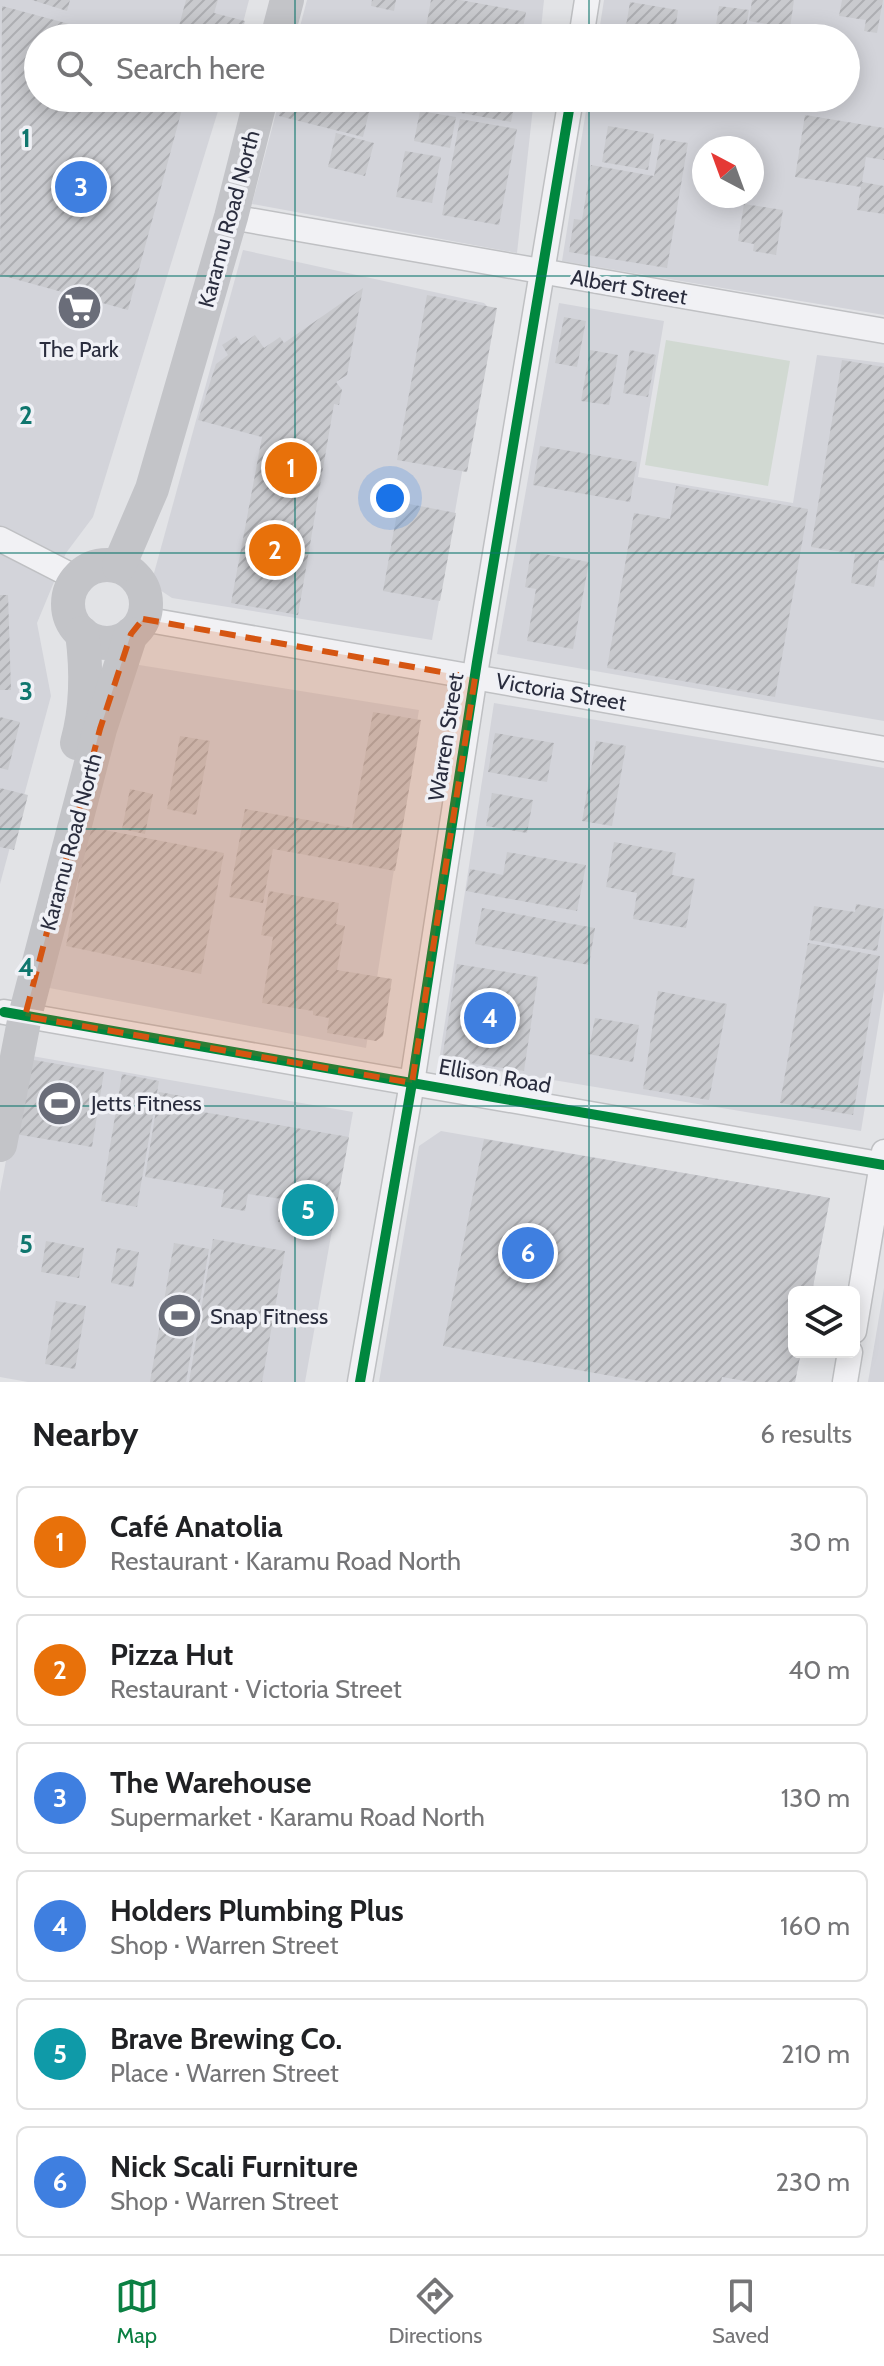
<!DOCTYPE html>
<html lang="en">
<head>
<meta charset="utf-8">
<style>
	:root { --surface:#fff; --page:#f2f2f2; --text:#202124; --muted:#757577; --line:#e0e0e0; --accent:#0b8043 }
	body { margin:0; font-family:Cabin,sans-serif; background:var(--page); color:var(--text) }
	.controls { position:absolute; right:24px; bottom:24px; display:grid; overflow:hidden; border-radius:12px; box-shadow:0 4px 20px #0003 }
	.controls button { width:72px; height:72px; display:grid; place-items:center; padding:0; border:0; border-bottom:2px solid var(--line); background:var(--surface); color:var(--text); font:40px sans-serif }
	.compass { position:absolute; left:692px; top:136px; width:72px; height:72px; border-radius:50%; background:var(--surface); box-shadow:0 4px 20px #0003; rotate:319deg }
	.you { position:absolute; left:390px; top:498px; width:28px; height:28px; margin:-20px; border:6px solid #fff; border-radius:50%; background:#1a73e8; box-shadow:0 0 0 12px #1a73e833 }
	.badge { display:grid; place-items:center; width:52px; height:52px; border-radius:50%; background:var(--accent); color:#fff; font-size:26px; font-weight:700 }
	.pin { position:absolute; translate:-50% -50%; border:4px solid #fff; box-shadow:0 2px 8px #0006 }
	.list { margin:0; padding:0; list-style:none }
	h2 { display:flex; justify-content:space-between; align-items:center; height:104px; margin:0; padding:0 32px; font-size:34px }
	h2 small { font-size:26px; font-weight:400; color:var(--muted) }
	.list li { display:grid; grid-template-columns:52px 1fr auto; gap:24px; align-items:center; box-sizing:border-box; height:112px; margin:0 16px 16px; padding:0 16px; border:2px solid var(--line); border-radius:12px }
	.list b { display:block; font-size:30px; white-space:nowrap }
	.list p { margin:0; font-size:26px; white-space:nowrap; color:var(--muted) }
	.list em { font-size:26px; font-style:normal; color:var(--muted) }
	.icon { flex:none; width:44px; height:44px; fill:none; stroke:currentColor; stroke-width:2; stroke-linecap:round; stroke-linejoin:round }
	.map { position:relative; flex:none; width:884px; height:1382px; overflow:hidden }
	.search { position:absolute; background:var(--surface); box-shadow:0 4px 20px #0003; left:24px; right:24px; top:24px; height:88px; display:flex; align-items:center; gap:20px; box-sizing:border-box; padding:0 28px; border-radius:44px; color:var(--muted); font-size:30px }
	.sheet { height:872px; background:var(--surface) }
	nav { display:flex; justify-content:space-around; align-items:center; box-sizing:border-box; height:112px; border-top:2px solid var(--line); background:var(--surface); font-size:22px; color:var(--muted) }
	nav a { display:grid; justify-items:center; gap:4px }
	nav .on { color:var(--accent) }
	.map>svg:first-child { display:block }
</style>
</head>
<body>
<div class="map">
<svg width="884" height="1382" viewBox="0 0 884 1382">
	<defs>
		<pattern id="building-hatch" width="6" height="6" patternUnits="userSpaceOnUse" patternTransform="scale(2)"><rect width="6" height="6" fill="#c9cace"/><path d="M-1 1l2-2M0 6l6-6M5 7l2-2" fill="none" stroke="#adaeb2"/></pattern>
	</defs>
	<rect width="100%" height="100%" fill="#e2e3e6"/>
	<g fill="#d3d4da" fill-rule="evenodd">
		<path d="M0 0H249L239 38H38V98H222L93 517 66 553 37 623 51 696 0 884Z"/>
		<path d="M307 0H544L540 38H297Z"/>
		<path d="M604 0H884V315L562 261 588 98H846V38H598ZM704 148H752V196H704Z"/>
		<path d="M280 98H534L517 253 252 204Z"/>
		<path d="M243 250 484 303 491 310 432 640 172 598 151 584Z"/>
		<path d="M559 303 664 321 638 477 793 503 817 355 884 363V721L497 654Z"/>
		<path d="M133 664 419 710 366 1048 44 987Z"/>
		<path d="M494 703 884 768V990L861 1131 439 1061Z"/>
		<path d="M26 1055 353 1112 305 1382H28L0 1377V1192Z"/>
		<path d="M441 1131 830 1198 812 1292H794V1352H801L795 1382H379L419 1146Z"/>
		<path d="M884 1288V1382H868Z"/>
	</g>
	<path fill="#d1d9d2" d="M666 340 790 361 768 486 645 465Z"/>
	<g fill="url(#building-hatch)">
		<path d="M32 0H70L67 11Z"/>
		<path d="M186 0H218L214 13 245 21 240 38 176 37Z"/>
		<path d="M372 0H396L394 11 371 6Z"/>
		<path d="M431 0H460L526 12 521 38H424Z"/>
		<path d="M752 0H794L790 28 749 21Z"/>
		<path d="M842 0H883L877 33 864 31 866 20 839 16Z"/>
		<path d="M630 2 678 10 674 38 625 32Z"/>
		<path d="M2 6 118 37 38 38V98H185L128 310 0 275Z"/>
		<path d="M719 6 749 10 744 38H714Z"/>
		<path d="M321 31 343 37V38H319Z"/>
		<path d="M284 98H392L389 109 371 104 363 137 279 116Z"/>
		<path d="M406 98H516L511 122 405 103Z"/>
		<path d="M597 98H650L648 108Z"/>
		<path d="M734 98H803L801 112 734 101Z"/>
		<path d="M420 111 456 117 450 148 414 141Z"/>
		<path d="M805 115 884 128V160L866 157 862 182 884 186V214L857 210 861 187 795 177Z"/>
		<path d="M460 119 517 129 499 225 442 215Z"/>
		<path d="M608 126 654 134 648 170 602 162Z"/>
		<path d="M336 133 374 143 365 176 328 167Z"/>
		<path d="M661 139 688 143 667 268 569 252 574 219 582 220 591 165 654 176Z"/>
		<path d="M405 151 441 157 432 203 396 197Z"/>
		<path d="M744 204 783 210 776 255 753 251 754 244 738 241Z"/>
		<path d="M363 288 347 375 336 382 342 390 339 405 334 404 298 615 231 603 262 437 198 420 216 364 228 355 222 345 236 336 241 345 255 335 264 348 280 337 284 343Z"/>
		<path d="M427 295 497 308 467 472 397 460Z"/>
		<path d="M564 317 586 321 577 367 555 363Z"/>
		<path d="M590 350 618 355 609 405 581 401Z"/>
		<path d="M630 350 656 355 648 397 623 393Z"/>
		<path d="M842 360 884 367V561L879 560 874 587 851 583 855 554 811 547Z"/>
		<path d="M540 446 637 462 630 502 533 485Z"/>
		<path d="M676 486 808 509 775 697 607 668 634 513 670 519Z"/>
		<path d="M399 502 456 513 440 601 383 591Z"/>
		<path d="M531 552 589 562 573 649 527 641 536 589 525 587Z"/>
		<path d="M0 595H8L11 690H0Z"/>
		<path d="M373 712 421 720 395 871 273 849 263 903 229 897 245 809 352 828Z"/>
		<path d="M0 717 20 722 8 770 0 768Z"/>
		<path d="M495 733 554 743 547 782 488 772Z"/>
		<path d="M180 736 210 741 196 815 167 809Z"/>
		<path d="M596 741 626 746 612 826 582 821Z"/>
		<path d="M0 788 28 795 14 850 0 847Z"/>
		<path d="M130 789 153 794 145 834 122 829Z"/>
		<path d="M492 793 533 800 527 833 486 826Z"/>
		<path d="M89 827 224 853 201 974 66 946Z"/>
		<path d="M614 842 676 853 672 875 695 879 686 928 633 919 637 893 606 887Z"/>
		<path d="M507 852 586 865 577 911 466 891 470 869 503 875Z"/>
		<path d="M269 891 339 903 336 924 345 926 337 970 392 979 383 1036 376 1041 327 1033 329 1018 313 1015V1011L262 1003 273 937 261 935Z"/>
		<path d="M856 904 884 909 877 951 809 940 814 906 855 912Z"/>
		<path d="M482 908 595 928 589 965 475 944Z"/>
		<path d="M808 943 880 956 853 1115 780 1103Z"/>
		<path d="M457 964 538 977 524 1071 442 1059Z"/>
		<path d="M658 991 727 1004 709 1100 643 1089Z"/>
		<path d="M595 1018 639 1025 633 1062 588 1054Z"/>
		<path d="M28 1059 104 1072 92 1147 15 1134Z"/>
		<path d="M122 1074 159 1081 137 1207 101 1201Z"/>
		<path d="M159 1092 187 1097 185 1109 349 1137 332 1231 278 1222 282 1199 248 1194 245 1211 221 1207 224 1190 145 1177Z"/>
		<path d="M484 1139 830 1198 812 1292H794V1352H801L795 1382H751L722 1377 721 1382H645L443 1346Z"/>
		<path d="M213 1239 285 1251 262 1382H189Z"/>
		<path d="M46 1241 84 1248 79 1278 41 1272Z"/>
		<path d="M174 1243 209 1249 186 1382H150Z"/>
		<path d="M117 1248 139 1252 133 1287 111 1283Z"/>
		<path d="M56 1301 86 1306 75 1369 45 1364Z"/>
	</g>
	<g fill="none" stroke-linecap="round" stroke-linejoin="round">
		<defs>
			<g id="minor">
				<path d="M581 38 587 0"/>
				<path d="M231 217 884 331"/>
				<path d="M0 539 78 579"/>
				<path d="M143 619 884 749"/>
				<path d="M4 1012 884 1165"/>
				<path d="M854 1331 884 1152"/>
				<path d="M360 1382 412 1083 477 662 571 98"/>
				<path d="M845 1382 850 1352"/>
			</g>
		</defs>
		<use href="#minor" stroke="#bfc0c3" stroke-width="27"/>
		<use href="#minor" stroke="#f1f1f4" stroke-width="24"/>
		<g stroke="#c3c4c8" stroke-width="34">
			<path d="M277 38 287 0"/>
			<circle cx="107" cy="604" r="39"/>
			<path d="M119 566 152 489 231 217 261 98"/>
			<path d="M77 743C87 707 87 670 82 633"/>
			<path d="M0 1145 25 1016 100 729 131 634"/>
		</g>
		<defs>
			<g id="cycleway">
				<path d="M4 1012 884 1165"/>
				<path d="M360 1382 412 1083 477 662 571 98"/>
			</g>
		</defs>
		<use href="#cycleway" stroke="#f0f1f6" stroke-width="15"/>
		<use href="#cycleway" stroke="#00873e" stroke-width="10"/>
	</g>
	<path fill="#d55511" fill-opacity="0.2" stroke="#d55511" stroke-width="6" stroke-dasharray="16 10" stroke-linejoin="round" d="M143 619 475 678 412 1083 25 1016 100 729 131 634Z"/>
	<path fill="none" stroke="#0f766e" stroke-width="2" stroke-opacity="0.55" d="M295 0V38M589 0V38M295 98V1382M589 98V1382M0 276H884M0 553H884M0 829H884M0 1106H884"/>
	<defs>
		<symbol id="supermarket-disc" viewBox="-11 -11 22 22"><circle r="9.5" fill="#6a6d79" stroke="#f0f1f6"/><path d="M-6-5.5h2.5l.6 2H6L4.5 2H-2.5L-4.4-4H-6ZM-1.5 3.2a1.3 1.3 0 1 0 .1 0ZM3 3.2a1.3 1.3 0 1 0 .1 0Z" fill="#fff"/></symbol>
		<symbol id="stadium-disc" viewBox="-11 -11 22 22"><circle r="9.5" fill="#6a6d79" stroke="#f0f1f6"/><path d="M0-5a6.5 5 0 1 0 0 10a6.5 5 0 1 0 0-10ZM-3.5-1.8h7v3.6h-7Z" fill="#fff"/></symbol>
	</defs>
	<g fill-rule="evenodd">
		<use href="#supermarket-disc" x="54" y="282" width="51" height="51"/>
		<use href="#stadium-disc" x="34" y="1078" width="51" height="51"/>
		<use href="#stadium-disc" x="154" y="1290" width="51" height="51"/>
	</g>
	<g text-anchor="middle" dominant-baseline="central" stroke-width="7" stroke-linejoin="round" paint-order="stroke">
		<g font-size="22" fill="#2a2d3e" stroke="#f0f1f6">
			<text transform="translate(229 219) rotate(-75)">Karamu Road North</text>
			<text transform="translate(629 287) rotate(10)">Albert Street</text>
			<text transform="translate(561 692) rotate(10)">Victoria Street</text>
			<text transform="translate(446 737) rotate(-81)">Warren Street</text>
			<text transform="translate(71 842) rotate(-75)">Karamu Road North</text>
			<text transform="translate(495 1076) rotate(10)">Ellison Road</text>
		</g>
		<g font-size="22" fill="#2a2d3e" stroke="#f0f1f6" text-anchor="start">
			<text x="79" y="349" text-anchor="middle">The Park</text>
			<text x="91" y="1103">Jetts Fitness</text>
			<text x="210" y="1316">Snap Fitness</text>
		</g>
	</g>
	<g font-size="26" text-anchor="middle" font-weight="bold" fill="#0f766e" stroke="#f0f1f6" stroke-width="7" stroke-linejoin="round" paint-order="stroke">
		<text x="26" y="147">1</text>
		<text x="26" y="424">2</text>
		<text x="26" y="700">3</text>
		<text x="26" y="976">4</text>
		<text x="26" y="1253">5</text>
	</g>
</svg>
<div class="controls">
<button><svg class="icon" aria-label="layers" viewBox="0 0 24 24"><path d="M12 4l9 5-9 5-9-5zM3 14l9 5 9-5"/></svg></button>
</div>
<svg class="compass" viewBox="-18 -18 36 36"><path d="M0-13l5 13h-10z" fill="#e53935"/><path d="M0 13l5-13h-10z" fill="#757577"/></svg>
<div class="you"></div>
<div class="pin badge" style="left:291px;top:468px;background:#e8710a">1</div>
<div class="pin badge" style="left:275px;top:550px;background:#e8710a">2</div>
<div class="pin badge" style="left:81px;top:187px;background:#3f7fe0">3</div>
<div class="pin badge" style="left:490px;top:1018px;background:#3f7fe0">4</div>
<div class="pin badge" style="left:308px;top:1210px;background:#0f9aa8">5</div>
<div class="pin badge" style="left:528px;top:1253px;background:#3f7fe0">6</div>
<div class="search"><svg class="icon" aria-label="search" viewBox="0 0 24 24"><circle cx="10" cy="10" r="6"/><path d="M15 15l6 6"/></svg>Search here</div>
</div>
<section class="sheet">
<h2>Nearby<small>6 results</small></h2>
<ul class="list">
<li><span class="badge" style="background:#e8710a">1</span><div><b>Café Anatolia</b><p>Restaurant · Karamu Road North</p></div><em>30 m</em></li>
<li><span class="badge" style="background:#e8710a">2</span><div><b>Pizza Hut</b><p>Restaurant · Victoria Street</p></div><em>40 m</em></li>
<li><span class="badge" style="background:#3f7fe0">3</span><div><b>The Warehouse</b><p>Supermarket · Karamu Road North</p></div><em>130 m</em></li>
<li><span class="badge" style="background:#3f7fe0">4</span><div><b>Holders Plumbing Plus</b><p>Shop · Warren Street</p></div><em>160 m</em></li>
<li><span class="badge" style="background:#0f9aa8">5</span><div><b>Brave Brewing Co.</b><p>Place · Warren Street</p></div><em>210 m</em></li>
<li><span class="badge" style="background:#3f7fe0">6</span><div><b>Nick Scali Furniture</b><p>Shop · Warren Street</p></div><em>230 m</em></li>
</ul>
</section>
<nav>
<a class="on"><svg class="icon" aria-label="map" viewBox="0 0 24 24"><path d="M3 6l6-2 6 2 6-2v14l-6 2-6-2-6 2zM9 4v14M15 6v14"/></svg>Map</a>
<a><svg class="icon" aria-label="directions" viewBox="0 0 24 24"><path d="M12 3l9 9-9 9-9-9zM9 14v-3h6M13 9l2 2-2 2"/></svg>Directions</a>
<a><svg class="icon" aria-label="saved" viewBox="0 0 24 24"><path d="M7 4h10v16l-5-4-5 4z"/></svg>Saved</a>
</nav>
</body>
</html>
